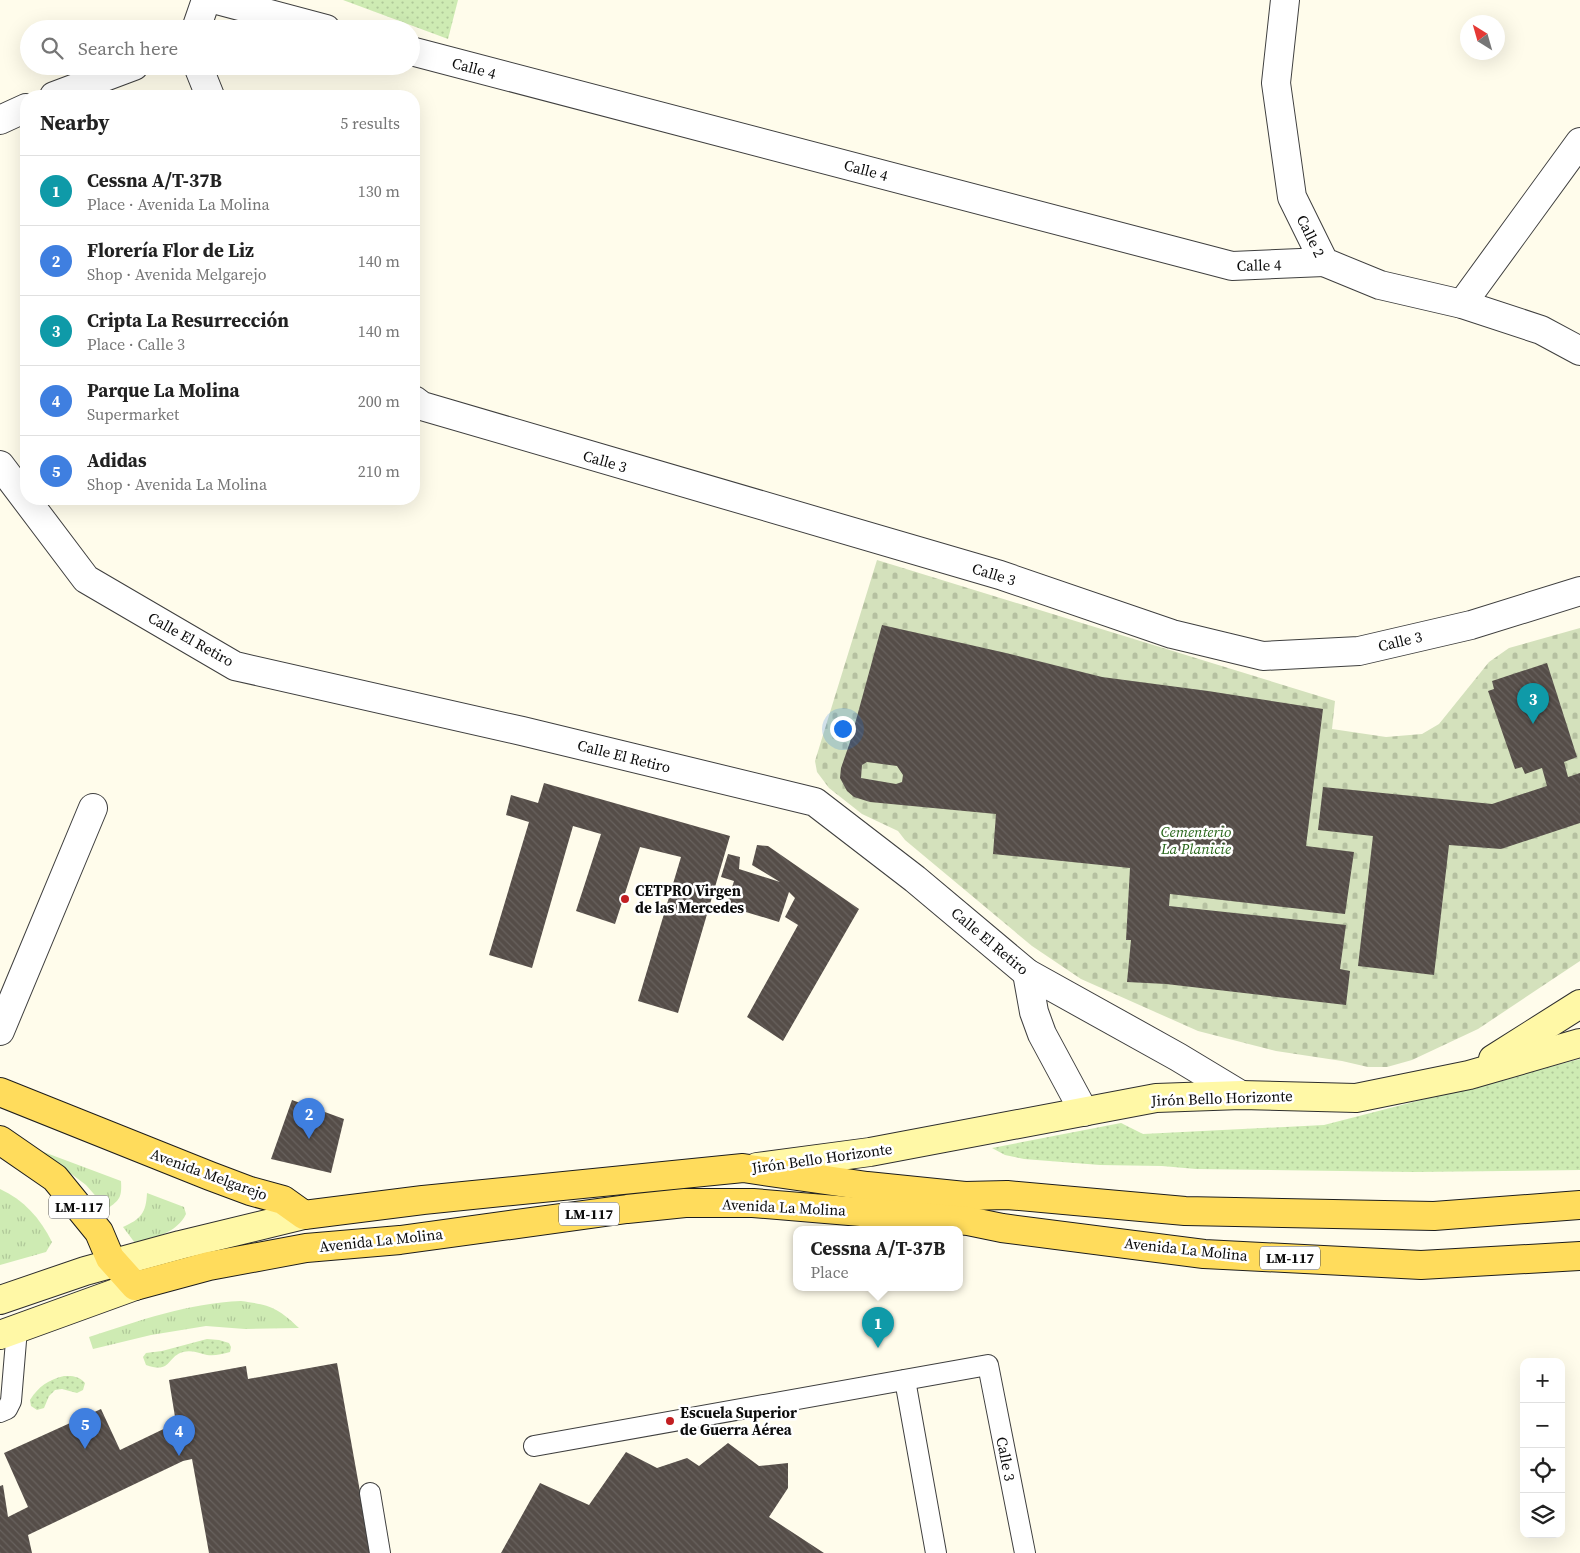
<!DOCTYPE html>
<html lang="en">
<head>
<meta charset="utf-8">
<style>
	:root { --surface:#fff; --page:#f6f6f6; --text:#222; --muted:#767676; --line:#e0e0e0; --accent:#7c3aed }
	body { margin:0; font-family:"Source Serif 4",serif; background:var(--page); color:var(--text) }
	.controls { position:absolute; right:15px; bottom:15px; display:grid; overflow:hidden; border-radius:10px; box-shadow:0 5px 20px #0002 }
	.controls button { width:45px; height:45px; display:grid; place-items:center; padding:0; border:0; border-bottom:1px solid var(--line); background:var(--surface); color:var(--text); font:25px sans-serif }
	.compass { position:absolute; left:1460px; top:15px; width:45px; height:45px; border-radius:50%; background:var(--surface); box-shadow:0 5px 20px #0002; rotate:323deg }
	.you { position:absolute; left:842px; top:728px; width:18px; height:18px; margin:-12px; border:4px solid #fff; border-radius:50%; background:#1a73e8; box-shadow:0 0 0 8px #1a73e833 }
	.badge { display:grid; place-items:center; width:32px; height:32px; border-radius:50%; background:var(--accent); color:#fff; font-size:16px; font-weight:700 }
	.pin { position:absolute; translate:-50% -41px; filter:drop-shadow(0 1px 2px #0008) }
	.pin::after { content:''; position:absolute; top:26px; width:18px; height:15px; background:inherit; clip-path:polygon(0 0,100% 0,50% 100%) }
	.popup { position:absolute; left:793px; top:1226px; width:170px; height:65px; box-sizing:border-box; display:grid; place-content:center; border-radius:10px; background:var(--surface); filter:drop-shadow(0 1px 4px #0005); font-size:16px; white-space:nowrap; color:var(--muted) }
	.popup b { font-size:19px; color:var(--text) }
	.popup::after { content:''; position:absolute; left:50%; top:100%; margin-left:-10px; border:10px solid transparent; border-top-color:var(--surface) }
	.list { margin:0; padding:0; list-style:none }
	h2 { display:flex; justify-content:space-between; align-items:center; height:65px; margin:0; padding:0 20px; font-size:21px }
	h2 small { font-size:16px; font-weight:400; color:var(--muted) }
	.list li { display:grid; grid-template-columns:32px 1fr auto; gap:15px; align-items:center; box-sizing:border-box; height:70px; padding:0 20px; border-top:1px solid var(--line) }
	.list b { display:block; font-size:19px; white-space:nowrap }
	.list p { margin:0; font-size:16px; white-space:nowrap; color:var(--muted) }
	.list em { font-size:16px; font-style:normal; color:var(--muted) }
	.icon { flex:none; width:28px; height:28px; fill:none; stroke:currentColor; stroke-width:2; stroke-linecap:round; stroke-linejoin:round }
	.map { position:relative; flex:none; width:1580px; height:1553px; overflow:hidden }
	.search { position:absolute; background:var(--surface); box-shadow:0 5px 20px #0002; left:20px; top:20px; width:400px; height:55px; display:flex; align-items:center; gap:12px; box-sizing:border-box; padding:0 18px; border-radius:28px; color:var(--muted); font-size:19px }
	.panel { position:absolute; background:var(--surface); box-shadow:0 5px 20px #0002; left:20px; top:90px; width:400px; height:415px; border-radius:20px }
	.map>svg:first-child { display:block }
</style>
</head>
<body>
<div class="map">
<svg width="1580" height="1553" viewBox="0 0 1580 1553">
	<defs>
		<pattern id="grass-tufts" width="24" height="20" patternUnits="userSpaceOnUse" patternTransform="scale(1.25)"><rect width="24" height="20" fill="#ceebb3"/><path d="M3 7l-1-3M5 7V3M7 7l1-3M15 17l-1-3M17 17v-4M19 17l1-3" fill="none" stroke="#b0c899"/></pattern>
		<pattern id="cemetery-stones" width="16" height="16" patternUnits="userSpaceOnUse" patternTransform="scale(1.25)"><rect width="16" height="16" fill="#d4e1bc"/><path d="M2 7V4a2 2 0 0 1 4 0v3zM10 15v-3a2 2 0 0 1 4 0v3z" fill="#b5c0a0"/></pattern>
		<pattern id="park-dots" width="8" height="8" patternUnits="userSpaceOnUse" patternTransform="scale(1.25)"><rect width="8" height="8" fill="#ceebb3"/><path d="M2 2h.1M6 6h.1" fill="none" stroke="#b0c899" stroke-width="1.8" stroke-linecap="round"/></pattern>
		<pattern id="building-back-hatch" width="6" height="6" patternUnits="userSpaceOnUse" patternTransform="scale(1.25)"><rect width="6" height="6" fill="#554d48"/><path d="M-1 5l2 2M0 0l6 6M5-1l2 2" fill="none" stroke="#68625e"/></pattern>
	</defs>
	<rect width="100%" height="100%" fill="#fffceb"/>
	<g fill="url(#grass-tufts)">
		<path d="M41 1151 121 1181C122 1197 120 1200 107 1209L86 1185Z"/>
		<path d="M0 1189C24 1200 40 1218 52 1242L46 1252 0 1265Z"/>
		<path d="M147 1193 184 1207 186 1214C177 1233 154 1238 135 1243L123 1227C141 1219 146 1213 147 1193Z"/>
		<path d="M241 1301C270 1305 277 1307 299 1328L245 1329 206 1326 151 1335 93 1349 89 1337C138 1321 189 1303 241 1301Z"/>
	</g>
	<path fill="url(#cemetery-stones)" d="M877 560 1335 701 1332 729 1386 737 1422 734 1439 724 1489 662 1509 648 1580 628V961L1478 1029 1412 1060 1387 1067H1368L1342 1061 1276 1051 1198 1031 1081 979 1032 946 905 840 898 831 862 814 829 788 817 772 815 761Z"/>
	<g fill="url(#park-dots)">
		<path d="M343 0H458L448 39Z"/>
		<path d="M1580 1059V1170L1414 1172 1196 1169 1162 1166 1100 1165 1024 1159 1005 1155 992 1148 1121 1123 1143 1134 1324 1125Z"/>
		<path d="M207 1339 219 1340 229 1343 231 1347 230 1352C222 1354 215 1356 207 1355 198 1353 192 1350 183 1352 166 1357 172 1374 146 1365L143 1357 146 1353 162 1351Z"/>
		<path d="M64 1376C73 1376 79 1376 85 1383L83 1390 77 1393 62 1389 55 1390 49 1396 44 1408 37 1410 31 1406 30 1400C39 1386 48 1380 64 1376Z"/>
	</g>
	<g fill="url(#building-back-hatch)" fill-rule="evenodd">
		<path d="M882 625 1006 653 1102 677 1208 691 1323 709 1306 846 1354 852 1345 914 1170 894 1169 906 1346 925 1340 969 1350 971 1346 1005 1166 984 1127 982 1131 940H1126L1130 868 993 854 996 814 870 802 854 797 847 791 840 778 841 768 850 742ZM867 762 897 766 903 775 902 782 896 784 861 778 862 765Z"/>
		<path d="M1547 663 1577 757 1564 762 1568 777 1580 773V823L1501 849 1449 845 1434 975 1358 966 1373 836 1318 830 1323 787 1492 804 1547 786 1542 768 1525 774 1522 767 1515 769 1488 691 1494 689 1492 681Z"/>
		<path d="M544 783 730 836 678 1013 638 1001 681 857 640 847 615 924 576 911 601 834 573 826 532 968 489 955 529 822 506 815 511 795 538 803Z"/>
		<path d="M757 845 768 846 859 909 783 1041 747 1017 798 925 785 917 795 898 789 892 779 922 726 906 734 881 721 877 728 854 740 857 739 869 780 882 752 865Z"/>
		<path d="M292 1100 344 1119 331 1173 271 1159Z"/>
		<path d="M337 1363 371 1553H209L192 1459 183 1461 28 1535 32 1553H0V1486L3 1485 8 1517 28 1507 4 1453 101 1409 120 1450 176 1423 169 1380 246 1366 248 1379Z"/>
		<path d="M728 1443 759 1466 788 1463V1488L769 1517 824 1553H501L540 1483 589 1505 626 1452 657 1468 687 1458 699 1466Z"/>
	</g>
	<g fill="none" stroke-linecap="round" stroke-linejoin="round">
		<defs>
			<g id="lane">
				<path d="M905 1380 936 1553"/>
				<path d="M0 1412 7 1409 11 1401 17 1329"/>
				<path d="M534 1446 988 1365 1025 1553"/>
				<path d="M370 1493 380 1553"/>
			</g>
			<g id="street">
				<path d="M217 0 326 29"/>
				<path d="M1285 0 1276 83 1292 197 1324 262 1380 285 1462 304 1541 330 1580 351"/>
				<path d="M196 29 206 0"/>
				<path d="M411 51 1232 266 1324 262"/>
				<path d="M198 66 210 96"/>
				<path d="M54 96 134 66"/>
				<path d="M0 120 26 108"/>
				<path d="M1462 304 1580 142"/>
				<path d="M414 400 422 406 1000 575 1172 634 1263 656 1359 651 1471 625 1580 591"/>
				<path d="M0 465 86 579 235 666 522 731 815 802 915 879 1027 973 1178 1057 1241 1095"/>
				<path d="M1027 973 1034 1012 1042 1034 1084 1112"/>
				<path d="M0 1031 93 808"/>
			</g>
			<g id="secondary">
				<path d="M1493 1059 1580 1004"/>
				<path d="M757 1167 870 1152 1156 1098 1241 1095 1356 1098 1469 1075 1580 1043"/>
				<path d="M0 1300 85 1271 180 1245 304 1215"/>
				<path d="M0 1335 135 1286"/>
			</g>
			<g id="primary">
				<path d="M0 1092 210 1176 250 1191 283 1200 304 1215 423 1200 743 1168 867 1186 965 1196 1007 1195 1185 1211 1434 1216 1580 1205"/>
				<path d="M0 1140 55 1178 99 1232 110 1258 135 1286 209 1266 306 1248 400 1240 627 1209 685 1203H753L968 1221 1002 1228 1204 1254 1421 1265 1580 1256"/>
			</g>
		</defs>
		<use href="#lane" stroke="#3f3f3f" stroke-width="22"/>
		<use href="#street" stroke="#3f3f3f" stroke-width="30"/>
		<use href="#secondary" stroke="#2e2e2e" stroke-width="30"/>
		<use href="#primary" stroke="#1d1d1d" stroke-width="30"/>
		<use href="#lane" stroke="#fff" stroke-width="20"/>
		<use href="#street" stroke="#fff" stroke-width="28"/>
		<use href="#secondary" stroke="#fff8a6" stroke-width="28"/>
		<use href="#primary" stroke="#ffdc5c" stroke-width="28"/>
	</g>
	<g fill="#c21e21" stroke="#fff" stroke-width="2">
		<circle cx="625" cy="899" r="5"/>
		<circle cx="670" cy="1421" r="5"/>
	</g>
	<g text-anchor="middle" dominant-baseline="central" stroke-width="5" stroke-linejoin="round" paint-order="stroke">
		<g fill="#fff" stroke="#555" stroke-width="1">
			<rect x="49" y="1195.5" width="60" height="23" rx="4"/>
			<rect x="559" y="1202.5" width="60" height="23" rx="4"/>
			<rect x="1260" y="1246.5" width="60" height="23" rx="4"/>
		</g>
		<g font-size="14" font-weight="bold" fill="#0c0c0c">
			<text x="79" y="1207">LM-117</text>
			<text x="589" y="1214">LM-117</text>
			<text x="1290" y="1258">LM-117</text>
		</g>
		<g font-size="15" fill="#0c0c0c" stroke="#fff">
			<text transform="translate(474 68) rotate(15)">Calle 4</text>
			<text transform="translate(866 170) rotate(15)">Calle 4</text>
			<text transform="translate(1311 236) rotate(64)">Calle 2</text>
			<text transform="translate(1259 265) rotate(-1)">Calle 4</text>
			<text transform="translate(605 461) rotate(16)">Calle 3</text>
			<text transform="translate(994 574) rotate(17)">Calle 3</text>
			<text transform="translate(191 639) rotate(29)">Calle El Retiro</text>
			<text transform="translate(1400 641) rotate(-13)">Calle 3</text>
			<text transform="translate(624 756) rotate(14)">Calle El Retiro</text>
			<text transform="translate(990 941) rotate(40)">Calle El Retiro</text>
			<text transform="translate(1222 1098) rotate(-2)">Jirón Bello Horizonte</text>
			<text transform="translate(822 1158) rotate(-8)">Jirón Bello Horizonte</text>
			<text transform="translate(209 1174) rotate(20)">Avenida Melgarejo</text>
			<text transform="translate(784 1207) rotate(3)">Avenida La Molina</text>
			<text transform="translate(381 1240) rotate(-6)">Avenida La Molina</text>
			<text transform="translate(1186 1249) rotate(6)">Avenida La Molina</text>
			<text transform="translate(1006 1459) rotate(79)">Calle 3</text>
		</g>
		<g font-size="15" font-style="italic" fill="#28661a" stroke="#fff">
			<text x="1196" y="831">Cementerio<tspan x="1196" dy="17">La Planicie</tspan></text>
		</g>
		<g font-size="15" font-weight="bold" fill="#0c0c0c" stroke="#fff" text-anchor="start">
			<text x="635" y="890">CETPRO Virgen<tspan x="635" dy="17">de las Mercedes</tspan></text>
			<text x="680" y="1412">Escuela Superior<tspan x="680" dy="17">de Guerra Aérea</tspan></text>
		</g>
	</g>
</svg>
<div class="controls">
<button>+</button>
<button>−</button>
<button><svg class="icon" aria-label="locate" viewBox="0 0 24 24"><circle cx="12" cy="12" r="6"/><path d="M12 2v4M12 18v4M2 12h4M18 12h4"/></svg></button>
<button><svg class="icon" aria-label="layers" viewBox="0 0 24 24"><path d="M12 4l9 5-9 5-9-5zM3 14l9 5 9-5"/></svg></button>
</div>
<svg class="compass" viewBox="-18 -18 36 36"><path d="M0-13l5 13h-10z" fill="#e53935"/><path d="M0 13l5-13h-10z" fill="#767676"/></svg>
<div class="you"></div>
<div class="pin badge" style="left:878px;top:1348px;background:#0f9aa8">1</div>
<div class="popup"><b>Cessna A/T-37B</b>Place</div>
<div class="pin badge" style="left:309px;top:1139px;background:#3f7fe0">2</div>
<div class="pin badge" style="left:1533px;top:724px;background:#0f9aa8">3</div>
<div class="pin badge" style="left:179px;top:1456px;background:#3f7fe0">4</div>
<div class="pin badge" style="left:85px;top:1449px;background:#3f7fe0">5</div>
<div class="search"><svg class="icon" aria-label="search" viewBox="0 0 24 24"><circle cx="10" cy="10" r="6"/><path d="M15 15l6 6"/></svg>Search here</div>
<section class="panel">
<h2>Nearby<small>5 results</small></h2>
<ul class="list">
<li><span class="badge" style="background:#0f9aa8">1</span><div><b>Cessna A/T-37B</b><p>Place · Avenida La Molina</p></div><em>130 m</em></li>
<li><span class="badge" style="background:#3f7fe0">2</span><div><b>Florería Flor de Liz</b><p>Shop · Avenida Melgarejo</p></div><em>140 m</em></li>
<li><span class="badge" style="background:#0f9aa8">3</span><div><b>Cripta La Resurrección</b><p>Place · Calle 3</p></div><em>140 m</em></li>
<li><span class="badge" style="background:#3f7fe0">4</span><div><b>Parque La Molina</b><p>Supermarket</p></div><em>200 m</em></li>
<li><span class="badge" style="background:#3f7fe0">5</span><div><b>Adidas</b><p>Shop · Avenida La Molina</p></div><em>210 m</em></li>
</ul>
</section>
</div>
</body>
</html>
